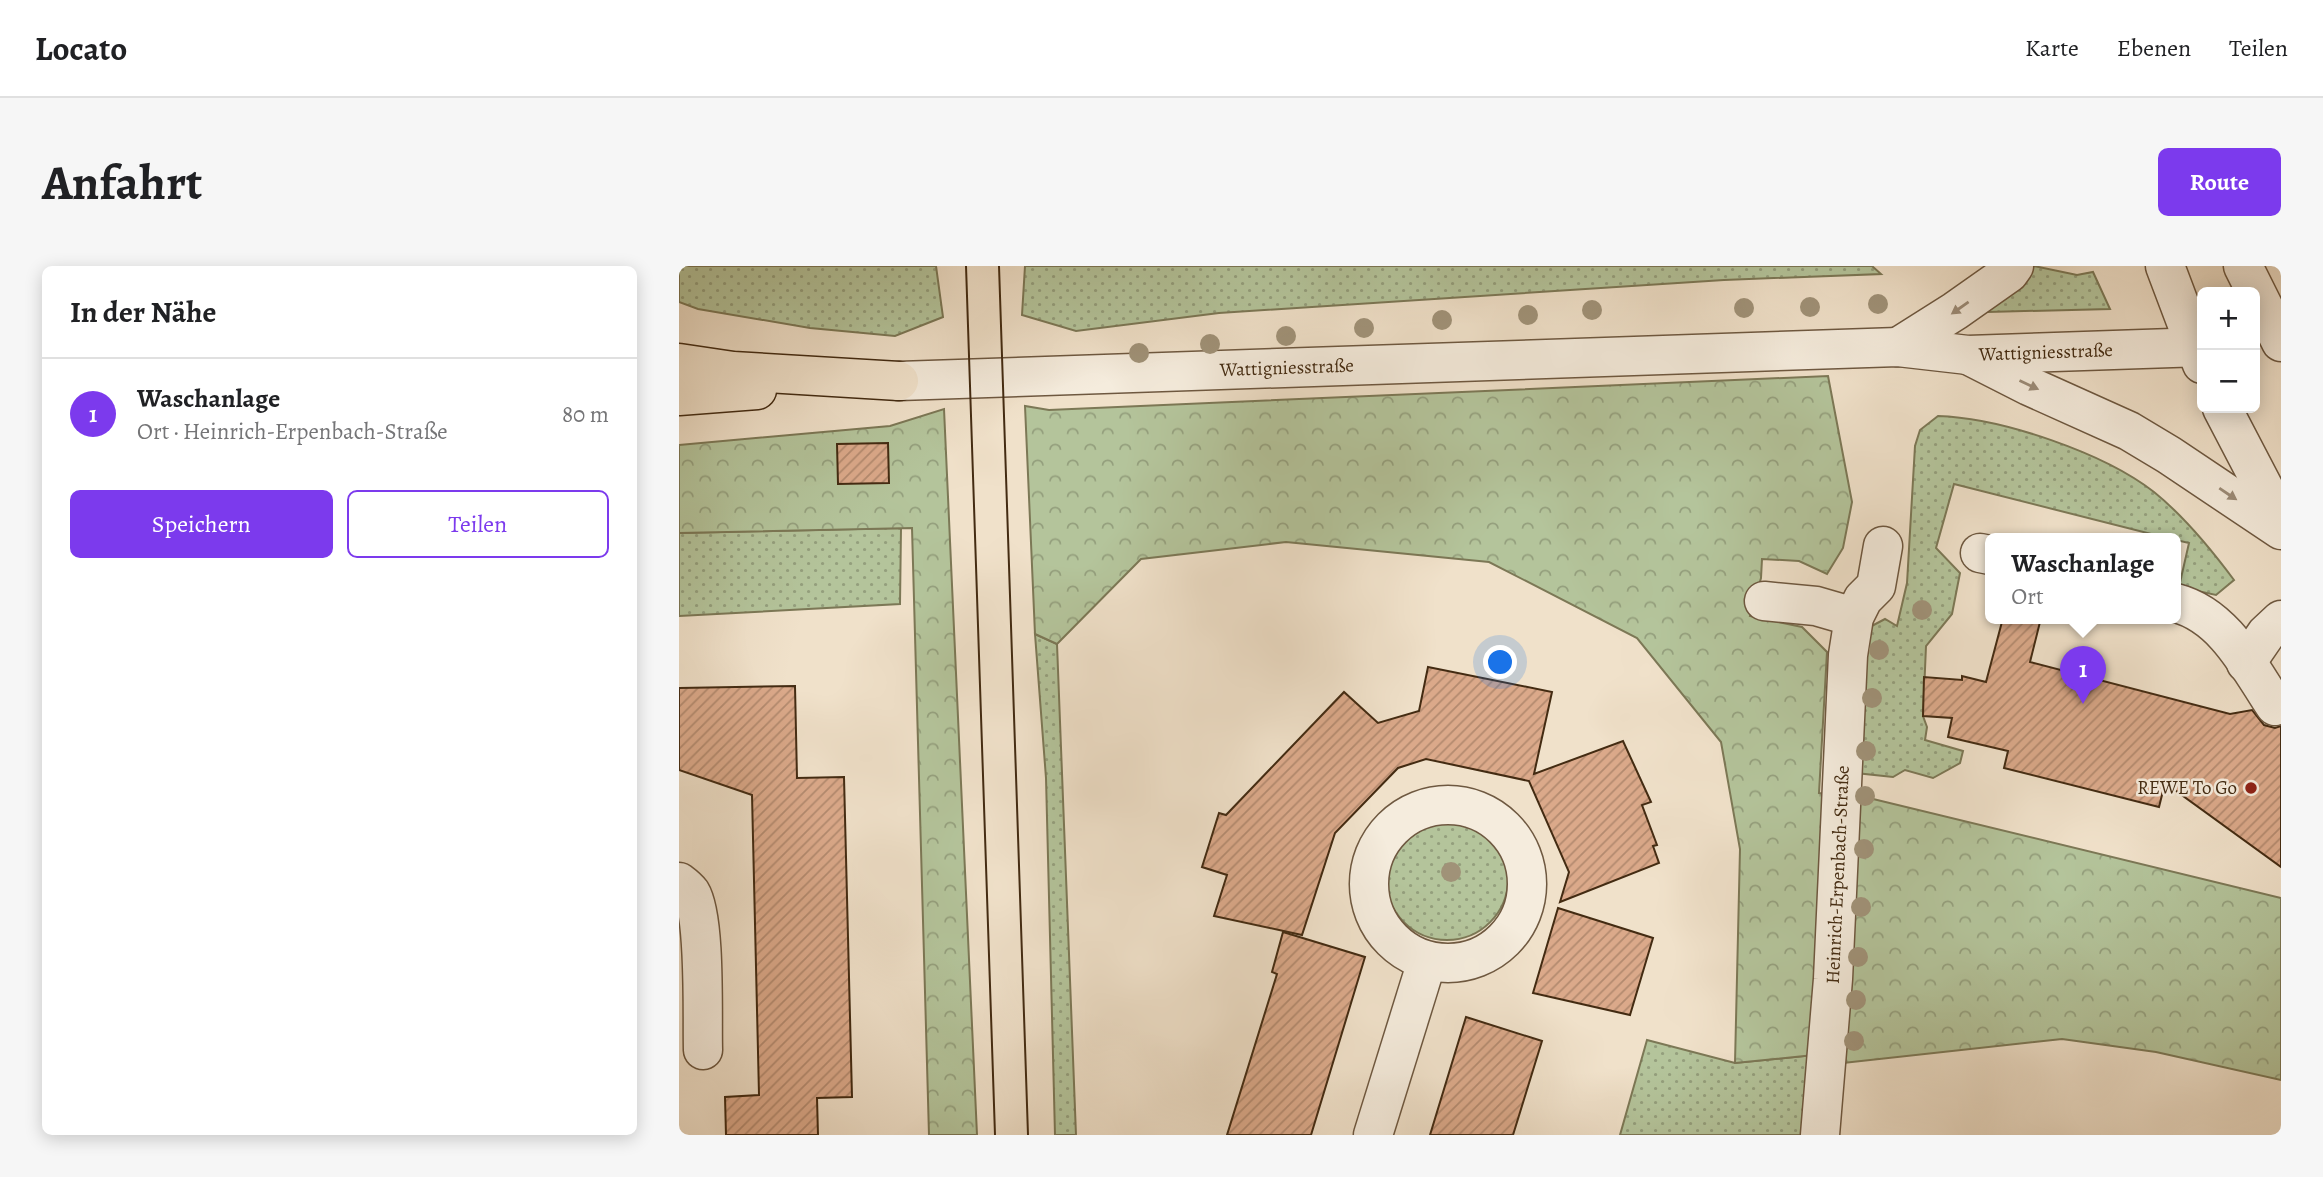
<!DOCTYPE html>
<html lang="de">
<head>
<meta charset="utf-8">
<style>
	:root { --surface:#fff; --page:#f6f6f6; --text:#202124; --muted:#757577; --line:#e0e0e0; --accent:#7c3aed }
	body { margin:0; font-family:Alegreya,serif; background:var(--page); color:var(--text) }
	.controls { position:absolute; right:21px; top:21px; display:grid; overflow:hidden; border-radius:10px; box-shadow:0 4px 18px #0003 }
	.controls button { width:63px; height:63px; display:grid; place-items:center; padding:0; border:0; border-bottom:2px solid var(--line); background:var(--surface); color:var(--text); font:35px sans-serif }
	.you { position:absolute; left:822px; top:397px; width:24px; height:24px; margin:-18px; border:5px solid #fff; border-radius:50%; background:#1a73e8; box-shadow:0 0 0 10px #1a73e833 }
	.badge { display:grid; place-items:center; width:46px; height:46px; border-radius:50%; background:var(--accent); color:#fff; font-size:23px; font-weight:700 }
	.pin { position:absolute; translate:-50% -58px; filter:drop-shadow(0 2px 4px #0008) }
	.pin::after { content:''; position:absolute; top:37px; width:24px; height:21px; background:inherit; clip-path:polygon(0 0,100% 0,50% 100%) }
	.popup { position:absolute; left:1306px; top:267px; width:196px; height:91px; box-sizing:border-box; display:grid; place-content:center; border-radius:10px; background:var(--surface); filter:drop-shadow(0 2px 5px #0005); font-size:23px; white-space:nowrap; color:var(--muted) }
	.popup b { font-size:26px; color:var(--text) }
	.popup::after { content:''; position:absolute; left:50%; top:100%; margin-left:-14px; border:14px solid transparent; border-top-color:var(--surface) }
	.list { margin:0; padding:0; list-style:none }
	h2 { display:flex; justify-content:space-between; align-items:center; height:91px; margin:0; padding:0 28px; font-size:30px }
	h2 small { font-size:23px; font-weight:400; color:var(--muted) }
	.list li { display:grid; grid-template-columns:46px 1fr auto; gap:21px; align-items:center; box-sizing:border-box; height:112px; padding:0 28px; border-top:2px solid var(--line) }
	.list b { display:block; font-size:26px; white-space:nowrap }
	.list p { margin:0; font-size:23px; white-space:nowrap; color:var(--muted) }
	.list em { font-size:23px; font-style:normal; color:var(--muted) }
	.actions { display:flex; gap:14px; padding:21px 28px }
	.actions a { flex:1; padding:16px 0; border:2px solid var(--accent); border-radius:10px; text-align:center; font-size:24px; color:var(--accent) }
	.actions .main { background:var(--accent); color:#fff }
	.map { position:relative; flex:none; width:1602px; height:869px; overflow:hidden; border-radius:10px }
	header { display:flex; align-items:center; gap:42px; box-sizing:border-box; height:98px; padding:0 35px; background:var(--surface); border-bottom:2px solid var(--line) }
	header strong { font-size:33px }
	nav { display:flex; gap:38px; margin-inline-start:auto; font-size:24px }
	.intro { display:flex; align-items:center; justify-content:space-between; box-sizing:border-box; height:168px; padding:0 42px }
	h1 { margin:0; font-size:49px }
	.button { padding:18px 32px; border-radius:10px; background:var(--accent); color:#fff; font-size:24px; font-weight:700 }
	main { display:flex; gap:42px; padding:0 42px }
	aside { flex:1; background:var(--surface); border-radius:10px; box-shadow:0 4px 18px #0003 }
	.map>svg:first-child { display:block }
</style>
</head>
<body>
<header>
<strong>Locato</strong>
<nav><a>Karte</a><a>Ebenen</a><a>Teilen</a></nav>
</header>
<div class="intro"><h1>Anfahrt</h1><a class="button">Route</a></div>
<main>
<aside>
<h2>In der Nähe<small></small></h2>
<ul class="list">
<li><span class="badge">1</span><div><b>Waschanlage</b><p>Ort · Heinrich-Erpenbach-Straße</p></div><em>80 m</em></li>
</ul>
<div class="actions"><a class="main">Speichern</a><a>Teilen</a></div>
</aside>
<div class="map">
<svg width="1602" height="869" viewBox="0 0 1602 869">
	<defs>
		<pattern id="grass-dots" width="8" height="8" patternUnits="userSpaceOnUse" patternTransform="scale(1.75)"><rect width="8" height="8" fill="#b4c49b"/><path d="M2 2h.1M6 6h.1" fill="none" stroke="#949f7d" stroke-width="1.8" stroke-linecap="round"/></pattern>
		<pattern id="forest-crowns" width="20" height="18" patternUnits="userSpaceOnUse" patternTransform="scale(1.75)"><rect width="20" height="18" fill="#b4c49b"/><path d="M2 6a3 3 0 1 1 6 0M12 15a3 3 0 1 1 6 0" fill="none" stroke="#949f7d"/></pattern>
		<pattern id="building-hatch" width="6" height="6" patternUnits="userSpaceOnUse" patternTransform="scale(1.75)"><rect width="6" height="6" fill="#dba98a"/><path d="M-1 1l2-2M0 6l6-6M5 7l2-2" fill="none" stroke="#b38a6f"/></pattern>
	</defs>
	<rect width="100%" height="100%" fill="#f0e1ca"/>
	<filter id="stains"><feTurbulence type="fractalNoise" baseFrequency=".00286" numOctaves="4"/><feColorMatrix values="0 0 0 0 .2 0 0 0 0 .09 0 0 0 0 .02 0 0 0 .5 -.17"/></filter>
	<radialGradient id="worn" r=".72"><stop offset=".6" stop-color="#630" stop-opacity="0"/><stop offset="1" stop-color="#630" stop-opacity=".3"/></radialGradient>
	<g fill="url(#grass-dots)" stroke="#7c7856" stroke-width="2">
		<path d="M0 0H257L264 51 216 70 131 62 19 43 0 36Z"/>
		<path d="M346 0H1193L1202 8 1045 14 540 47 397 65 343 49Z"/>
		<path d="M1355 0 1398 9 1414 6 1431 43 1309 46 1308 40 1336 19Z"/>
		<path d="M1259 150C1323 152 1425 187 1475 226 1506 251 1532 283 1555 314L1537 329 1500 321 1510 277 1497 274V272H1488L1275 218 1257 282 1281 307 1273 348 1247 380 1244 450 1248 461 1246 474 1284 485 1281 497 1254 512 1226 504 1214 511 1177 507 1187 363 1206 353 1218 360 1228 317 1236 180 1241 164Z"/>
		<path d="M222 262 221 338 0 350V267Z"/>
		<path d="M356 368 378 378 397 869H376L367 512Z"/>
		<circle cx="768" cy="613" r="61"/>
		<path d="M968 774 1056 797 1135 789 1134 869H941Z"/>
	</g>
	<g fill="url(#forest-crowns)" stroke="#7c7856" stroke-width="2">
		<path d="M1149 110 1173 236 1164 282 1148 308 1120 295 1083 293 1082 312 1071 350 1123 361 1148 386 1140 527 1190 532 1602 632V814L1477 786 1383 773 1164 797 1135 789 1056 797 1061 583 1042 476 958 372 810 296 607 276 462 293 378 378 356 368 346 140 370 144Z"/>
		<path d="M265 143 298 869H250L233 262 0 267V179L211 160Z"/>
	</g>
	<g fill="url(#building-hatch)" stroke="#432b12" stroke-width="2">
		<path d="M209 177 210 217 159 218 158 178Z"/>
		<path d="M1324 352H1362L1351 396 1551 448 1573 444 1585 459 1596 462 1602 460V601L1486 517 1480 541 1325 502 1329 485 1269 471 1273 452 1244 450 1245 411 1283 414V410L1307 416Z"/>
		<path d="M749 401 873 426 855 508 944 475 972 536 963 539 978 579 974 580 980 597 881 636 890 606 850 515 747 493 719 502 656 567 623 669 535 650 548 609 523 601 540 547 547 549 665 426 699 457 740 445Z"/>
		<path d="M116 420 118 512 165 511 173 831 138 832 139 869H47L46 831 80 829 73 529 0 504V422Z"/>
		<path d="M879 642 974 672 951 749 854 727Z"/>
		<path d="M604 666 686 691 632 869H548L598 708 593 706Z"/>
		<path d="M787 751 863 775 834 869H751Z"/>
	</g>
	<g fill="none" stroke-linecap="round" stroke-linejoin="round">
		<defs>
			<g id="minor">
				<path d="M1486 0 1523 98"/>
				<path d="M1564 0 1602 76"/>
				<path d="M1219 81 1276 45 1330 7 1335 0"/>
				<path d="M1291 90 1350 120 1450 165 1490 189 1602 264"/>
				<path id="s1" d="M220 115 1219 81 1289 89 1523 81"/>
				<path d="M1543 142 1602 255"/>
				<path d="M1301 287 1311 289"/>
				<path d="M1085 335 1137 340 1175 351"/>
				<path d="M1497 337C1546 350 1570 401 1596 440"/>
				<path d="M1567 397 1587 368 1602 354"/>
				<circle cx="769" cy="618" r="79"/>
				<path d="M0 616C4 619 9 623 12 627 27 651 23 752 24 784"/>
				<path d="M694 869 748 695"/>
				<path id="s2" d="M1141 869 1154 713 1169 389 1175 351 1184 333 1197 320 1204 280"/>
			</g>
			<g id="major">
				<path d="M0 97 54 105 220 115"/>
				<path d="M0 130 78 124"/>
			</g>
		</defs>
		<use href="#minor" stroke="#6e5840" stroke-width="41"/>
		<use href="#major" stroke="#432b12" stroke-width="41"/>
		<use href="#minor" stroke="#f5ecdd" stroke-width="38"/>
		<use href="#major" stroke="#f0e1ca" stroke-width="38"/>
		<g stroke="#432b12" stroke-width="2">
			<path d="M287 0 316 869"/>
			<path d="M320 0 349 869"/>
		</g>
	</g>
	<g fill="#a09278">
		<circle cx="1199" cy="38" r="10"/>
		<circle cx="1131" cy="41" r="10"/>
		<circle cx="1065" cy="42" r="10"/>
		<circle cx="913" cy="44" r="10"/>
		<circle cx="849" cy="49" r="10"/>
		<circle cx="763" cy="54" r="10"/>
		<circle cx="685" cy="62" r="10"/>
		<circle cx="607" cy="70" r="10"/>
		<circle cx="531" cy="78" r="10"/>
		<circle cx="460" cy="87" r="10"/>
		<circle cx="1243" cy="344" r="10"/>
		<circle cx="1200" cy="384" r="10"/>
		<circle cx="1193" cy="432" r="10"/>
		<circle cx="1187" cy="485" r="10"/>
		<circle cx="1186" cy="530" r="10"/>
		<circle cx="1185" cy="583" r="10"/>
		<circle cx="772" cy="606" r="10"/>
		<circle cx="1182" cy="641" r="10"/>
		<circle cx="1179" cy="691" r="10"/>
		<circle cx="1177" cy="734" r="10"/>
		<circle cx="1175" cy="775" r="10"/>
	</g>
	<defs><path id="oneway-solid" d="M-6-.8H1V-3.2L6.5 0L1 3.2V.8H-6Z" transform="scale(1.75)"/></defs>
	<g fill="#9c8c78">
		<use href="#oneway-solid" transform="translate(1281 42) rotate(145)"/>
		<use href="#oneway-solid" transform="translate(1350 119) rotate(25)"/>
		<use href="#oneway-solid" transform="translate(1549 228) rotate(34)"/>
	</g>
	<circle fill="#8f2418" stroke="#f5ecdd" stroke-width="2.5" cx="1572" cy="522" r="7"/>
	<g text-anchor="middle" dominant-baseline="central" stroke-width="5" stroke-linejoin="round" paint-order="stroke">
		<g font-size="19" fill="#432b12" stroke="#f5ecdd">
			<text stroke="none"><textPath href="#s1" startOffset="1148">Wattigniesstraße</textPath></text>
			<text stroke="none"><textPath href="#s1" startOffset="388">Wattigniesstraße</textPath></text>
			<text stroke="none"><textPath href="#s2" startOffset="261">Heinrich-Erpenbach-Straße</textPath></text>
		</g>
		<g font-size="19" fill="#432b12" stroke="#f5ecdd" text-anchor="end">
			<text x="1558" y="522">REWE To Go</text>
		</g>
	</g>
	<rect width="100%" height="100%" filter="url(#stains)"/>
	<rect width="100%" height="100%" fill="url(#worn)"/>
</svg>
<div class="controls">
<button>+</button>
<button>−</button>
</div>
<div class="you"></div>
<div class="pin badge" style="left:1404px;top:438px">1</div>
<div class="popup"><b>Waschanlage</b>Ort</div>
</div>
</main>
</body>
</html>
